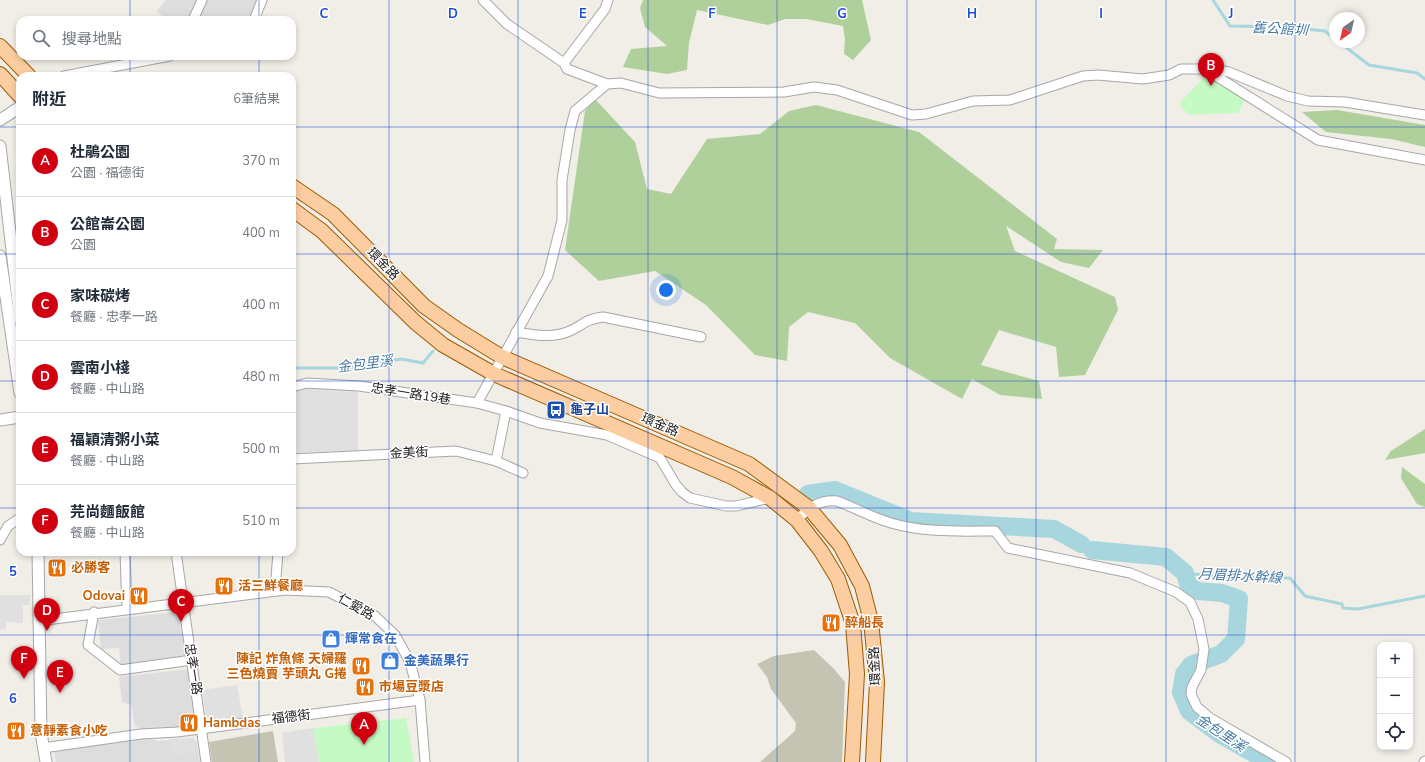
<!DOCTYPE html>
<html lang="zh-TW">
<head>
<meta charset="utf-8">
<style>
	:root { --surface:#fff; --page:#f2f2f3; --text:#1f2937; --muted:#747a83; --line:#e0e1e3; --accent:#d00011 }
	body { margin:0; font-family:"Nunito Sans","Noto Sans TC",sans-serif; background:var(--page); color:var(--text) }
	.controls { position:absolute; right:12px; bottom:12px; display:grid; overflow:hidden; border-radius:8px; box-shadow:0 2px 6px #0003 }
	.controls button { width:36px; height:36px; display:grid; place-items:center; padding:0; border:0; border-bottom:1px solid var(--line); background:var(--surface); color:var(--text); font:20px sans-serif }
	.compass { position:absolute; left:1329px; top:12px; width:36px; height:36px; border-radius:50%; background:var(--surface); box-shadow:0 2px 6px #0003; rotate:214deg }
	.you { position:absolute; left:666px; top:290px; width:14px; height:14px; margin:-10px; border:3px solid #fff; border-radius:50%; background:#1a73e8; box-shadow:0 0 0 6px #1a73e833 }
	.badge { display:grid; place-items:center; width:26px; height:26px; border-radius:50%; background:var(--accent); color:#fff; font-size:13px; font-weight:700 }
	.pin { position:absolute; translate:-50% -33px; filter:drop-shadow(0 1px 2px #0008) }
	.pin::after { content:''; position:absolute; top:21px; width:14px; height:12px; background:inherit; clip-path:polygon(0 0,100% 0,50% 100%) }
	.list { margin:0; padding:0; list-style:none }
	h2 { display:flex; justify-content:space-between; align-items:center; height:52px; margin:0; padding:0 16px; font-size:17px }
	h2 small { font-size:13px; font-weight:400; color:var(--muted) }
	.list li { display:grid; grid-template-columns:26px 1fr auto; gap:12px; align-items:center; box-sizing:border-box; height:72px; padding:0 16px; border-top:1px solid var(--line) }
	.list b { display:block; font-size:15px; white-space:nowrap }
	.list p { margin:0; font-size:13px; white-space:nowrap; color:var(--muted) }
	.list em { font-size:13px; font-style:normal; color:var(--muted) }
	.icon { flex:none; width:22px; height:22px; fill:none; stroke:currentColor; stroke-width:2; stroke-linecap:round; stroke-linejoin:round }
	.map { position:relative; flex:none; width:1425px; height:762px; overflow:hidden }
	.search { position:absolute; background:var(--surface); box-shadow:0 2px 6px #0003; left:16px; top:16px; width:280px; height:44px; display:flex; align-items:center; gap:10px; box-sizing:border-box; padding:0 14px; border-radius:12px; color:var(--muted); font-size:15px }
	.panel { position:absolute; background:var(--surface); box-shadow:0 2px 6px #0003; left:16px; top:72px; width:280px; height:484px; border-radius:12px }
	.map>svg:first-child { display:block }
</style>
</head>
<body>
<div class="map">
<svg width="1425" height="762" viewBox="0 0 1425 762">
	<rect width="100%" height="100%" fill="#f1ede7"/>
	<g fill="#dedddd">
		<path d="M166 0H257L249 20H171L156 12Z"/>
		<path d="M178 612 186 656 121 667 119 648 101 649 98 620Z"/>
		<path d="M190 669 198 725 146 732 135 726 131 705 122 702 119 677Z"/>
		<path d="M147 738 158 741 191 739 196 741 200 762H56L54 749Z"/>
	</g>
	<g fill="#c5c4b2">
		<path d="M814 650 834 669 845 682 842 762H760L795 731 796 723 771 689 767 677 757 664 774 656Z"/>
		<path d="M273 731 278 762H212L209 742Z"/>
	</g>
	<g fill="#afd09b">
		<path d="M643 0H862L871 40 853 60 844 54 845 39 843 26 806 19H785L768 25 697 10 689 43 687 70 667 74 623 67 631 49 667 46 645 27 640 8Z"/>
		<path d="M595 99 635 142 647 189 671 194 707 139 760 134 789 111 816 105 919 132 1057 239 1054 249 1103 250 1089 268 1061 262 1006 226 1015 251 1115 297 1118 310 1085 375 1059 377 1056 347 999 330 981 365 1039 381 1042 399 1000 395 972 379 962 399 890 358 855 323 808 312 789 327 787 361 755 355 706 305 655 271 599 281 565 250 585 111Z"/>
		<path d="M1337 110 1425 125V147L1391 139 1326 132 1302 112Z"/>
		<path d="M1425 429V453L1385 460 1391 451Z"/>
		<path d="M1402 467 1425 484V507L1417 504 1401 478Z"/>
	</g>
	<g fill="#c5fac5">
		<path d="M1207 74 1246 97 1238 113 1189 115 1179 104Z"/>
		<path d="M406 718 414 762H319L313 728Z"/>
	</g>
	<g fill="#e0e0e0">
		<path d="M303 387 358 390V451L292 453V391Z"/>
		<path d="M0 595H30V605H23V623L6 622V629L0 630Z"/>
		<path d="M237 685 243 719 207 724 202 690Z"/>
		<path d="M313 728 319 762H285L282 733Z"/>
		<path d="M194 738 195 753 172 754 169 739Z"/>
	</g>
	<g fill="none" stroke-linecap="round" stroke-linejoin="round">
		<g stroke="#a7d6de" stroke-width="3">
			<path d="M1213 0 1230 26 1286 27 1325 31 1335 39"/>
			<path d="M1339 42 1369 65 1417 73 1425 79"/>
			<path d="M292 368H347L401 359 423 363 433 351"/>
			<path d="M1185 573 1228 578H1290L1305 596 1342 604 1343 608 1358 609 1425 596"/>
		</g>
		<g stroke="#a7d6de" stroke-width="18">
			<path d="M808 494 835 490 911 521 1054 529 1081 544"/>
			<path d="M1092 550 1166 557 1185 573 1188 584 1197 591 1222 593 1239 599 1236 639 1221 654 1191 665 1184 674 1181 692 1189 711 1221 735 1269 762"/>
		</g>
		<defs>
			<g id="minor">
				<path d="M483 0 507 24 564 63 567 69 607 84"/>
				<path d="M193 20 202 0"/>
				<path d="M254 20 262 0"/>
				<path d="M564 63 605 9 608 0"/>
				<path d="M1212 69 1216 76 1318 140 1425 160"/>
				<path d="M64 76 170 56"/>
				<path d="M516 332C534 335 554 339 572 330 586 323 584 320 603 317L701 337"/>
				<path d="M292 387 307 383 359 386 477 403 548 276 562 220V180L570 130 575 111 607 84 621 83 659 93 784 92 814 87 837 90 912 115 926 114 973 101 1010 100 1083 76 1098 75 1143 79 1169 75 1181 69H1212L1229 72 1287 96 1308 101 1345 102 1425 115"/>
				<path d="M477 403 506 411 540 423 607 435 660 458 676 485 682 492 690 498 726 506H736L770 498"/>
				<path d="M292 459 456 451 496 461 523 473"/>
				<path d="M496 461 506 411"/>
				<path d="M797 520C808 508 820 499 837 501 855 508 873 518 891 523 925 533 960 531 995 531L1008 548 1130 573 1176 592 1190 602 1198 619 1204 649 1201 670 1192 687 1191 694 1197 707 1210 718 1286 762"/>
				<path d="M0 540 8 526 20 518"/>
				<path d="M125 552 127 609"/>
				<path d="M176 552 206 762"/>
				<path d="M275 591 278 552"/>
				<path d="M94 612 88 645 120 670 192 660"/>
				<path d="M38 621 285 590 329 592 375 616 395 635 410 662 420 700 425 762"/>
				<path d="M43 748 141 734 177 732 420 700"/>
				<path d="M1424 762 1425 761"/>
			</g>
			<g id="tertiary">
				<path d="M0 120 20 107"/>
				<path d="M0 146 20 319"/>
				<path d="M0 256 20 393"/>
				<path d="M0 420 20 417"/>
				<path d="M38 552 41 733 46 762"/>
			</g>
			<g id="primary">
				<path d="M0 46 29 76"/>
				<path d="M0 74 20 96"/>
				<path d="M292 186 333 214 424 306 458 330 502 357 749 464 809 508 840 545 862 586 871 621 877 682 873 762"/>
				<path d="M292 209 322 231 415 322 443 345 494 374 732 477 770 498 797 520 821 551 838 579 853 624 857 674 852 762"/>
			</g>
		</defs>
		<use href="#minor" stroke="#a7a7a7" stroke-width="11"/>
		<use href="#tertiary" stroke="#a7a7a7" stroke-width="13"/>
		<use href="#primary" stroke="#9c5c00" stroke-width="16"/>
		<use href="#minor" stroke="#fff" stroke-width="9"/>
		<use href="#tertiary" stroke="#fff" stroke-width="11"/>
		<use href="#primary" stroke="#fccda0" stroke-width="14"/>
	</g>
	<path fill="none" stroke="#1d4ed8" stroke-width="1" stroke-opacity="0.55" d="M130 0V20M259 0V20M389 0V762M518 0V762M648 0V762M777 0V762M907 0V762M1036 0V762M1166 0V762M1295 0V762M130 56V76M259 56V76M0 127H20M292 127H1425M0 254H20M292 254H1425M0 381H20M292 381H1425M0 508H20M292 508H1425M130 552V762M259 552V762M0 635H1425"/>
	<defs>
		<symbol id="bus-square" viewBox="-11 -11 22 22"><rect x="-9" y="-9" width="18" height="18" rx="4" fill="#1a4fb4" stroke="#fff"/><path d="M-5-6H5V4H4V6H2V4H-2V6H-4V4H-5ZM-3.5-4V0h7V-4ZM-3.5 1.2v1.5H-2V1.2ZM2 1.2v1.5H3.5V1.2Z" fill="#fff"/></symbol>
		<symbol id="restaurant-square" viewBox="-11 -11 22 22"><rect x="-9" y="-9" width="18" height="18" rx="4" fill="#e8710a" stroke="#fff"/><path d="M-5-6h1v4h1v-4h1v4h1v-4h1v5L-1.5 .5V6h-2V.5L-5-1ZM5-6V6H3V1.5H1.5Q1.5-4 5-6Z" fill="#fff"/></symbol>
		<symbol id="shop-square" viewBox="-11 -11 22 22"><rect x="-9" y="-9" width="18" height="18" rx="4" fill="#3f7fe0" stroke="#fff"/><path d="M-5-2.5h2.3a2.7 3.5 0 0 1 5.4 0H5L5.5 6h-11ZM-1.5-2.5h3a1.5 2.3 0 0 0-3 0Z" fill="#fff"/></symbol>
	</defs>
	<g fill-rule="evenodd">
		<use href="#bus-square" x="545" y="399" width="22" height="22"/>
		<use href="#restaurant-square" x="46" y="557" width="22" height="22"/>
		<use href="#restaurant-square" x="213" y="575" width="22" height="22"/>
		<use href="#restaurant-square" x="128" y="585" width="22" height="22"/>
		<use href="#restaurant-square" x="820" y="612" width="22" height="22"/>
		<use href="#shop-square" x="320" y="628" width="22" height="22"/>
		<use href="#shop-square" x="379" y="650" width="22" height="22"/>
		<use href="#restaurant-square" x="350" y="655" width="22" height="22"/>
		<use href="#restaurant-square" x="354" y="676" width="22" height="22"/>
		<use href="#restaurant-square" x="178" y="712" width="22" height="22"/>
		<use href="#restaurant-square" x="5" y="720" width="22" height="22"/>
	</g>
	<g text-anchor="middle" dominant-baseline="central" stroke-width="3" stroke-linejoin="round" paint-order="stroke">
		<g font-size="13" fill="#202020" stroke="#fff">
			<text transform="translate(383 264) rotate(45)">環金路</text>
			<text transform="translate(411 394) rotate(9)">忠孝一路19巷</text>
			<text transform="translate(660 425) rotate(23)">環金路</text>
			<text transform="translate(409 453) rotate(-3)">金美街</text>
			<text transform="translate(356 607) rotate(29)">仁愛路</text>
			<text transform="translate(875 666) rotate(-93)">環金路</text>
			<text transform="translate(193 669) rotate(81)">忠孝一路</text>
			<text transform="translate(291 717) rotate(-7)">福德街</text>
		</g>
		<g font-size="13" font-weight="bold" fill="#164399" stroke="#fff" text-anchor="start">
			<text x="570" y="410">龜子山</text>
		</g>
		<g font-size="13" font-weight="bold" fill="#c56008" stroke="#fff" text-anchor="start">
			<text x="71" y="568">必勝客</text>
			<text x="238" y="586">活三鮮餐廳</text>
			<text x="125" y="596" text-anchor="end">Odovai</text>
			<text x="845" y="623">醉船長</text>
			<text x="347" y="659" text-anchor="end">陳記 炸魚條 天婦羅<tspan x="347" dy="15">三色燒賣 芋頭丸 G捲</tspan></text>
			<text x="379" y="687">市場豆漿店</text>
			<text x="203" y="723">Hambdas</text>
			<text x="30" y="731">意靜素食小吃</text>
		</g>
		<g font-size="13" font-weight="bold" fill="#366cbe" stroke="#fff" text-anchor="start">
			<text x="345" y="639">輝常食在</text>
			<text x="404" y="661">金美蔬果行</text>
		</g>
		<g font-size="14" font-style="italic" fill="#457aa1" stroke="#fff">
			<text transform="translate(1280 29) rotate(3)">舊公館圳</text>
			<text transform="translate(365 364) rotate(-7)">金包里溪</text>
			<text transform="translate(1240 576) rotate(3)">月眉排水幹線</text>
			<text transform="translate(1221 733) rotate(33)">金包里溪</text>
		</g>
	</g>
	<g font-size="13" text-anchor="middle" font-weight="bold" fill="#1d4ed8" stroke="#fff" stroke-width="3" stroke-linejoin="round" paint-order="stroke">
		<text x="324" y="18">C</text>
		<text x="453" y="18">D</text>
		<text x="583" y="18">E</text>
		<text x="712" y="18">F</text>
		<text x="842" y="18">G</text>
		<text x="972" y="18">H</text>
		<text x="1101" y="18">I</text>
		<text x="1231" y="18">J</text>
		<text x="13" y="576">5</text>
		<text x="13" y="703">6</text>
	</g>
</svg>
<div class="controls">
<button>+</button>
<button>−</button>
<button><svg class="icon" aria-label="locate" viewBox="0 0 24 24"><circle cx="12" cy="12" r="6"/><path d="M12 2v4M12 18v4M2 12h4M18 12h4"/></svg></button>
</div>
<svg class="compass" viewBox="-18 -18 36 36"><path d="M0-13l5 13h-10z" fill="#e53935"/><path d="M0 13l5-13h-10z" fill="#747a83"/></svg>
<div class="you"></div>
<div class="pin badge" style="left:364px;top:745px">A</div>
<div class="pin badge" style="left:1211px;top:86px">B</div>
<div class="pin badge" style="left:181px;top:622px">C</div>
<div class="pin badge" style="left:47px;top:631px">D</div>
<div class="pin badge" style="left:60px;top:693px">E</div>
<div class="pin badge" style="left:24px;top:679px">F</div>
<div class="search"><svg class="icon" aria-label="search" viewBox="0 0 24 24"><circle cx="10" cy="10" r="6"/><path d="M15 15l6 6"/></svg>搜尋地點</div>
<section class="panel">
<h2>附近<small>6筆結果</small></h2>
<ul class="list">
<li><span class="badge">A</span><div><b>杜鵑公園</b><p>公園 · 福德街</p></div><em>370 m</em></li>
<li><span class="badge">B</span><div><b>公館崙公園</b><p>公園</p></div><em>400 m</em></li>
<li><span class="badge">C</span><div><b>家味碳烤</b><p>餐廳 · 忠孝一路</p></div><em>400 m</em></li>
<li><span class="badge">D</span><div><b>雲南小棧</b><p>餐廳 · 中山路</p></div><em>480 m</em></li>
<li><span class="badge">E</span><div><b>福穎清粥小菜</b><p>餐廳 · 中山路</p></div><em>500 m</em></li>
<li><span class="badge">F</span><div><b>芫尚麵飯館</b><p>餐廳 · 中山路</p></div><em>510 m</em></li>
</ul>
</section>
</div>
</body>
</html>
